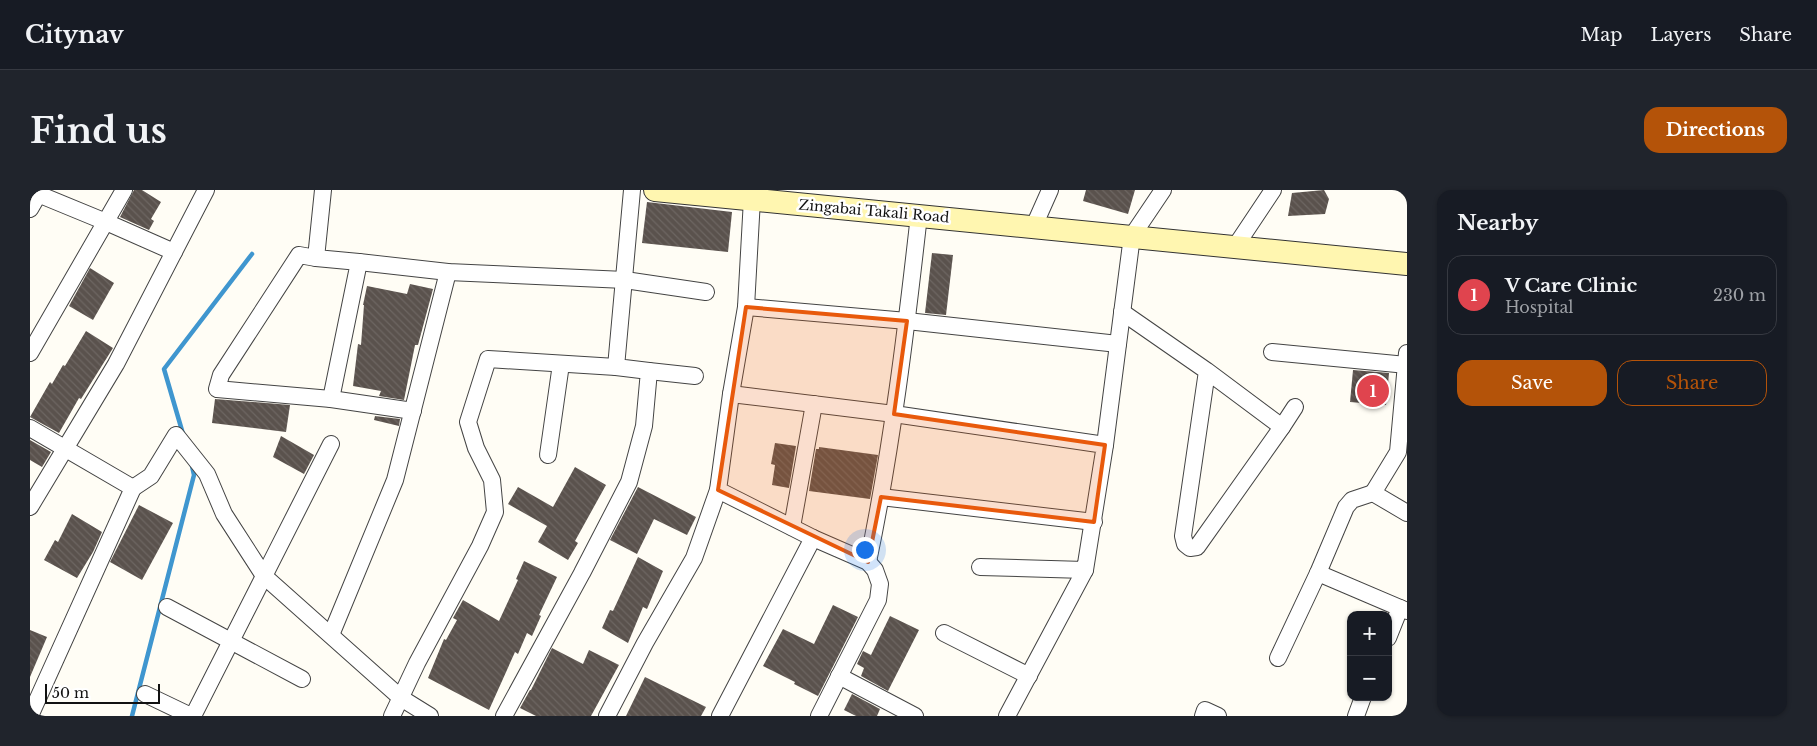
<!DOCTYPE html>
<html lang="en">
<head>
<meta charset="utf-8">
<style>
	:root { --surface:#171b24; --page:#20242c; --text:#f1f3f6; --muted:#9ea1a6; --line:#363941; --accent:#b45309 }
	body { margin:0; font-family:"Libre Baskerville",serif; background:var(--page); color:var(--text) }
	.controls { position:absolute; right:15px; bottom:15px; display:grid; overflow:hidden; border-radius:10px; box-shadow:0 1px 4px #0004 }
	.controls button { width:45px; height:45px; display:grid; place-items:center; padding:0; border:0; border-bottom:1px solid var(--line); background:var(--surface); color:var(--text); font:25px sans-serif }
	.scale { position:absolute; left:15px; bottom:12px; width:115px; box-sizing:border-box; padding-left:5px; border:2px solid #111; border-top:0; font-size:14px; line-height:18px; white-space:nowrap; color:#111; -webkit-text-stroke:4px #fff; paint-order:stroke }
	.you { position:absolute; left:834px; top:359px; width:18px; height:18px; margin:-12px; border:4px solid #fff; border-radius:50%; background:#1a73e8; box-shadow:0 0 0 8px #1a73e833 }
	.badge { display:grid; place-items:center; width:32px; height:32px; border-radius:50%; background:var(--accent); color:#fff; font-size:16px; font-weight:700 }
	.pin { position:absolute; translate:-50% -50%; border:2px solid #fff; box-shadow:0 1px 5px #0006 }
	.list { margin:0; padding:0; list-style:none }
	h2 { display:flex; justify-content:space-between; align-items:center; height:65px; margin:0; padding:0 20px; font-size:21px }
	h2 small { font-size:16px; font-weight:400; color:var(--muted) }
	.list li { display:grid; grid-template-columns:32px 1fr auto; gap:15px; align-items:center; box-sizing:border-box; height:80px; margin:0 10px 10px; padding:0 10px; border:1px solid var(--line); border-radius:15px }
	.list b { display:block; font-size:19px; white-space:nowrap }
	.list p { margin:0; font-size:16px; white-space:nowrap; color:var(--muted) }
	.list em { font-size:16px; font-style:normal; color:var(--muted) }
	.actions { display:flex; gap:10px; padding:15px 20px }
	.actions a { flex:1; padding:11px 0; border:1px solid var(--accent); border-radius:15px; text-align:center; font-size:18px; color:var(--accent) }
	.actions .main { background:var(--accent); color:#fff }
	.map { position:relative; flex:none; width:1377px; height:526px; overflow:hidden; border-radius:15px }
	header { display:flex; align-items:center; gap:30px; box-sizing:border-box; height:70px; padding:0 25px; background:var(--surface); border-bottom:1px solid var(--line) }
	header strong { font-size:24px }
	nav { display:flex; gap:28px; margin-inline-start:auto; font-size:18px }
	.intro { display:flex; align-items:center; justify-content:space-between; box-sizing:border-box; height:120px; padding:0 30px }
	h1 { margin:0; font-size:35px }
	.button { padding:12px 22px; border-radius:15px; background:var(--accent); color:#fff; font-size:18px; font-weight:700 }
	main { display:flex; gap:30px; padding:0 30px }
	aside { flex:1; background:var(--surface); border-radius:15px; box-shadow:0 1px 4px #0004 }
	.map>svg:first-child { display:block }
</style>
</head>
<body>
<header>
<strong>Citynav</strong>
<nav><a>Map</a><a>Layers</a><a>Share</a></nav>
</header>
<div class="intro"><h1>Find us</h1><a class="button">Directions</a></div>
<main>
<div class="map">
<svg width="1377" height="526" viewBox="0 0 1377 526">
	<defs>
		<pattern id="building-back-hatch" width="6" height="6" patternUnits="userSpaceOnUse" patternTransform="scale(1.25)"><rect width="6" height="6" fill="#5a524d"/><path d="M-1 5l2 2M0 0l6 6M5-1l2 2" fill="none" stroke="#6d6662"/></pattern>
	</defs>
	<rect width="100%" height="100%" fill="#fffdf5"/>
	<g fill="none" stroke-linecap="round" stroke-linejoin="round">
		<g stroke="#3f96cf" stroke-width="4.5">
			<path d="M153 244 134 179 222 64"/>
			<path d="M102 526 164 285 162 276"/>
		</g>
	</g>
	<g fill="url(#building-back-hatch)">
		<path d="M104 0H112L131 12 121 29 124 31 119 40 90 27Z"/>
		<path d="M1056 0H1105L1098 24 1053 11Z"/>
		<path d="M1294 0 1299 9 1295 24 1258 26 1262 3Z"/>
		<path d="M617 12 702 22 698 62 612 53Z"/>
		<path d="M902 63 923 65 916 125 895 123Z"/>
		<path d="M60 78 84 93 63 130 39 116Z"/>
		<path d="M380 94 403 99 388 155H385L374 210 349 206 351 201 323 196 328 154 331 155 334 115H333L337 96 377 104Z"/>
		<path d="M56 141 83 158 51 209 49 208 29 243 0 227 20 192 22 194 33 175 35 176Z"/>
		<path d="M1323 180 1359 183 1356 215 1320 212Z"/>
		<path d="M185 209 260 215 256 242 182 233Z"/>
		<path d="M345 226 370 229 369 236 344 230Z"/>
		<path d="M251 246 284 265 274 284 243 267Z"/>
		<path d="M0 250 21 262 12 277 0 270Z"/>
		<path d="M745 253 766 256 759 298 742 295 745 275 741 274Z"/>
		<path d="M789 257 848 265 840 309 779 301 786 259H789Z"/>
		<path d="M545 277 576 295 545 351 548 353 538 370 508 352 517 336 478 314 488 297 523 317Z"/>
		<path d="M608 297 666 327 657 345 624 329 607 364 580 350Z"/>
		<path d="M109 315 143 333 112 390 80 372Z"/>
		<path d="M42 324 72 342 63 362 47 388 14 370 25 350 28 352Z"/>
		<path d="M608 367 633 381 617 419 613 417 598 453 572 438 580 420 583 421Z"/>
		<path d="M494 371 527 387 509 425 511 426 502 446 497 443 488 464 485 462 459 520 398 488 414 449 416 450 427 430 423 428 433 410 469 431 488 390 486 389Z"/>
		<path d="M803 415 828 427 788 506 764 494 765 492 733 476 753 439 784 454Z"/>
		<path d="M860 426 889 440 858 501 831 486 834 478 827 474 833 461 841 465Z"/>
		<path d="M0 440 17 447 0 487Z"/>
		<path d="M522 458 553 474 559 460 589 475 561 526H506L490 518 500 500H501Z"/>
		<path d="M615 487 676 517 671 526H596Z"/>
		<path d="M822 504 850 519 847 526H826L814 520Z"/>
	</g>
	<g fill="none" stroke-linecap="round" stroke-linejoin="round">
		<defs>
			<g id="street">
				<path d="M293 0 286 68 329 72 301 209"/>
				<path d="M8 4 76 32 144 62"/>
				<path d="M722 9 716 117 701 204 688 300 783 348 838 372 845 380 850 394 848 410 789 526"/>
				<path d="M0 19 11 0"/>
				<path d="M1004 36 1020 0"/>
				<path d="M1205 57 1243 0"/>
				<path d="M286 68 269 65 191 185 187 199 301 209 383 221"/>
				<path d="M329 72 418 82 595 90 676 102"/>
				<path d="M716 117 877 131 1088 154"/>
				<path d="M1092 122 1177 181 1252 237 1167 357 1160 358 1155 354 1153 346 1177 181"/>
				<path d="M1242 162 1377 175"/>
				<path d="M0 163 94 0"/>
				<path d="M1377 163 1368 262 1343 303 1377 323"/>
				<path d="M619 181 665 186"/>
				<path d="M701 204 864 224 1075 255 1055 380 950 377"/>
				<path d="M1252 237 1265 217"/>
				<path d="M0 238 103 298 0 526"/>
				<path d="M1075 255 1102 46 1133 0"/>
				<path d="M518 265 531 174"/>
				<path d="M103 298 121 286 146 245 177 284 194 324 234 386 371 508 400 526"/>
				<path d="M851 307 1064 332"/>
				<path d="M0 317 86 174 176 0"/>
				<path d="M762 337 784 214"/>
				<path d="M838 372C862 257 876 141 889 25"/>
				<path d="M1288 383 1377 421"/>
				<path d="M137 417 272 489"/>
				<path d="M914 443 999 486"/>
				<path d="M301 445 365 290 418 82"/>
				<path d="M1358 448 1370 418"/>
				<path d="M1248 468 1288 383 1316 317 1322 310 1343 303"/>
				<path d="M809 486 885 526"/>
				<path d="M115 504 161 526"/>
				<path d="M163 526 301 254"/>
				<path d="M362 526 387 473 450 356 465 322 462 290 446 258 438 232 458 169 586 177"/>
				<path d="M474 526 552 383 599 292 614 236 619 181 586 177 602 0"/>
				<path d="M577 526 615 453 664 368 688 300"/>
				<path d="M690 526 783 348"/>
				<path d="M977 526 1055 380"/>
				<path d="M1173 526 1175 520 1188 526"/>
				<path d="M1326 526 1333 507"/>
			</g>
			<path id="secondary" d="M625 0 1377 74"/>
		</defs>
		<use href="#street" stroke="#444" stroke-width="18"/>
		<use href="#secondary" stroke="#333" stroke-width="24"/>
		<use href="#street" stroke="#fff" stroke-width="16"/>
		<use href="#secondary" stroke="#fff6b0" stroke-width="22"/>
	</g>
	<path fill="#e8590c" fill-opacity="0.2" stroke="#e8590c" stroke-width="4" stroke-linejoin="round" d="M716 117 877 131 864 224 1075 255 1064 332 851 307 838 372 688 300Z"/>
	<g text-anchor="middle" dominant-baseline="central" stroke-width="5" stroke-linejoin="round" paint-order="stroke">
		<g font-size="14" fill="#111" stroke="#fff">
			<text transform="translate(844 21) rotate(5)">Zingabai Takali Road</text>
		</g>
	</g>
</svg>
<div class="controls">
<button>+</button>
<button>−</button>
</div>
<div class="scale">50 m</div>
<div class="you"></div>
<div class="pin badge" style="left:1343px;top:201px;background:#e0444e">1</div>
</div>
<aside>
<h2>Nearby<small></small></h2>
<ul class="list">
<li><span class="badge" style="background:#e0444e">1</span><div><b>V Care Clinic</b><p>Hospital</p></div><em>230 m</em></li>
</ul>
<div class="actions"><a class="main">Save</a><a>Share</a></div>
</aside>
</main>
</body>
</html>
